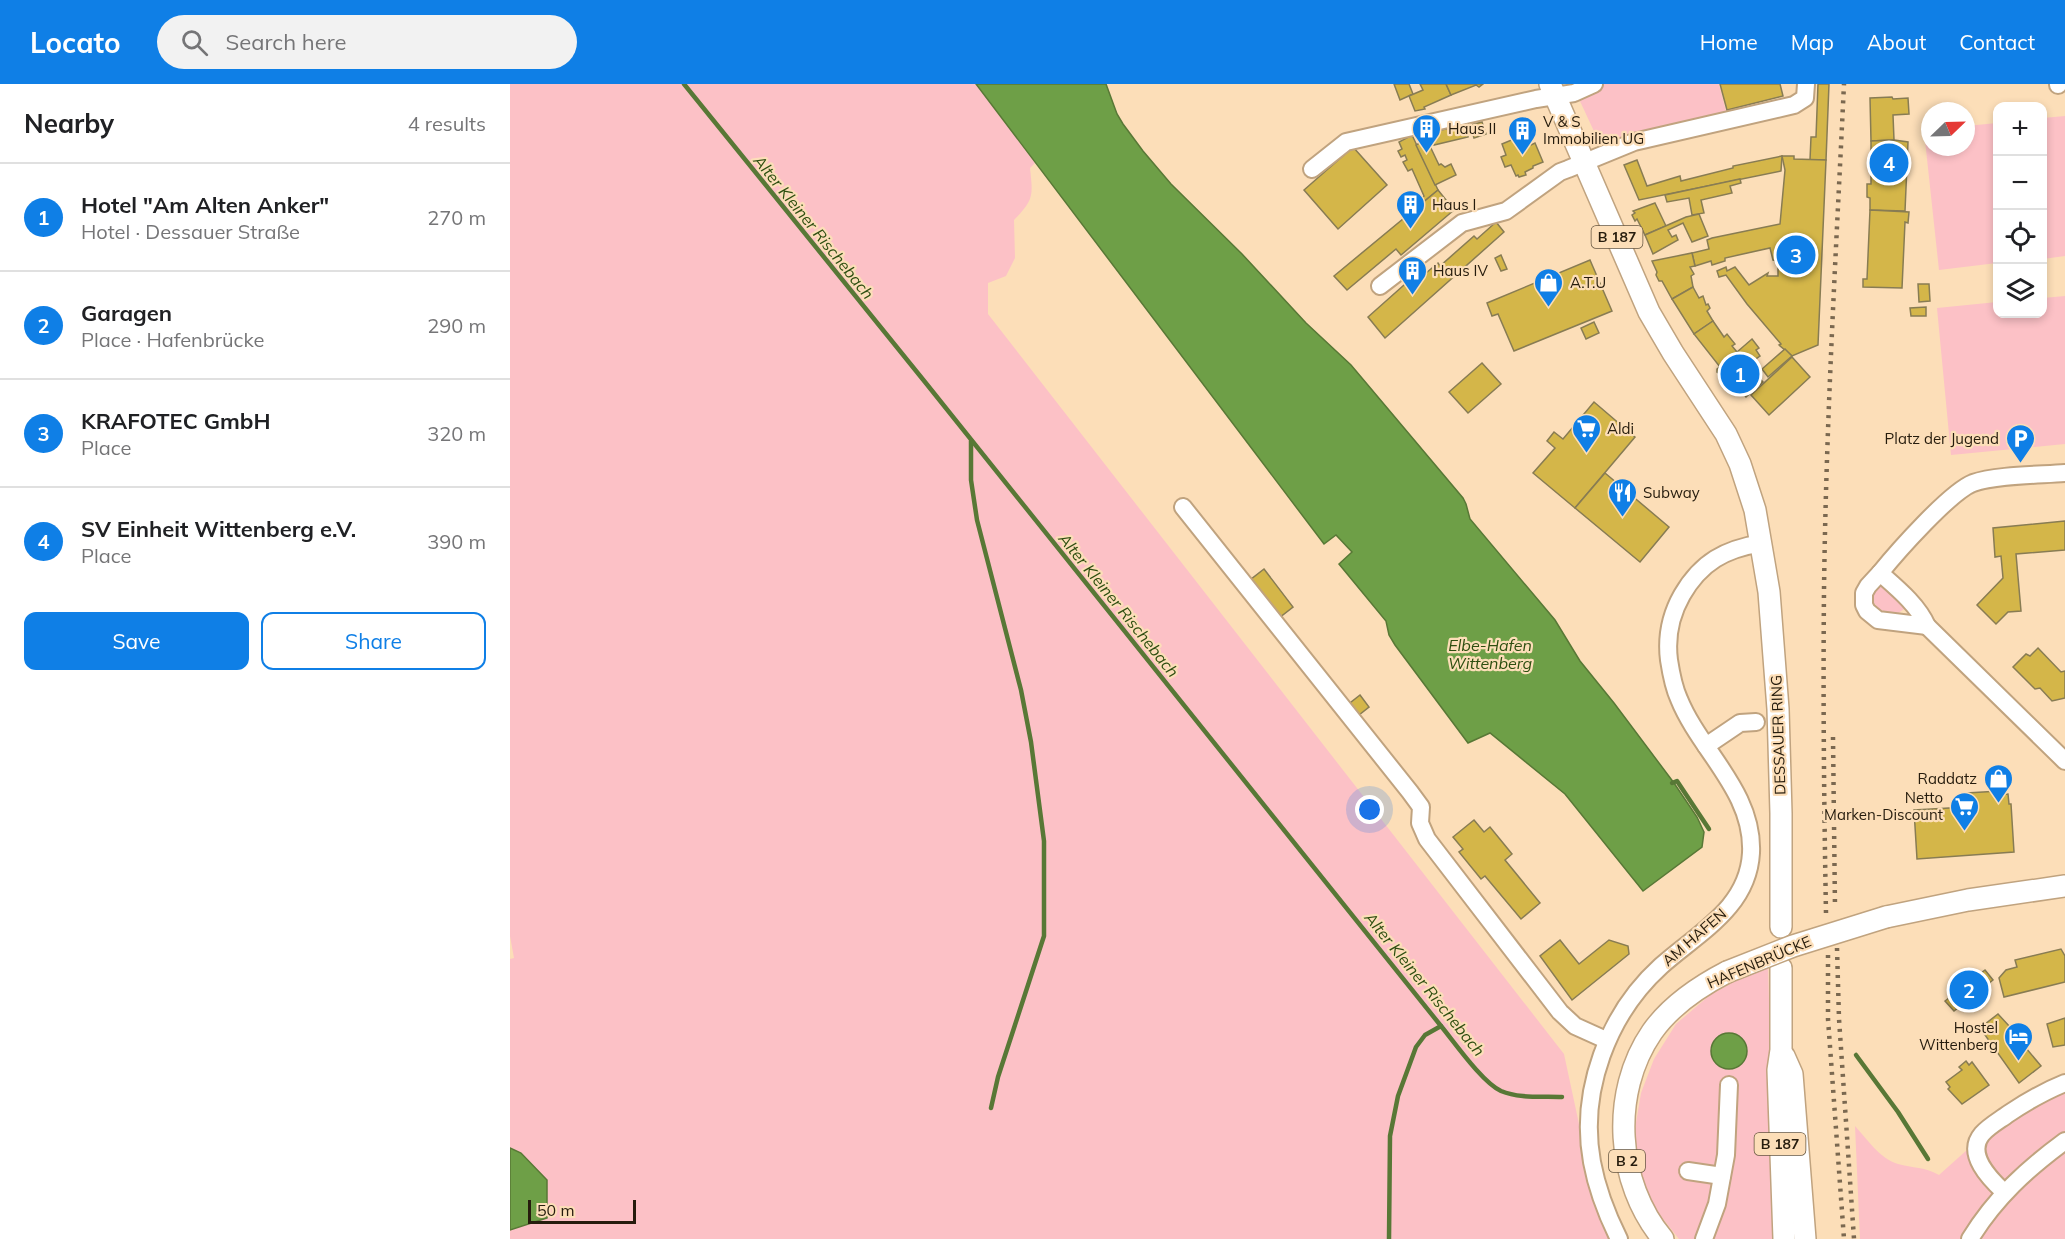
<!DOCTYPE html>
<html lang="en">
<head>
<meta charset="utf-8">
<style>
	:root { --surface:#fff; --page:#f2f2f2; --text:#202124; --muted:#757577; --line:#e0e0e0; --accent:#0f7fe6 }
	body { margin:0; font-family:Mulish,sans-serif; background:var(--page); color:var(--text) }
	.controls { position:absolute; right:18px; top:18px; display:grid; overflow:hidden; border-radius:12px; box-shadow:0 3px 9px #0003 }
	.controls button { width:54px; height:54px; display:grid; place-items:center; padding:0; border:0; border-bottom:2px solid var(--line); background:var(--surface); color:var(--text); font:30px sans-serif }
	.compass { position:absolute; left:1411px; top:18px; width:54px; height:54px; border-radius:50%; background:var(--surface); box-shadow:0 3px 9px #0003; rotate:67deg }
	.scale { position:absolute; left:18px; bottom:15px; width:108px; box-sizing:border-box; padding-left:6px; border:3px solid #261c0d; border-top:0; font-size:16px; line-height:21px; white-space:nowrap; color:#261c0d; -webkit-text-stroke:4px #fcdeb8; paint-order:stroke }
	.you { position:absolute; left:860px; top:726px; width:21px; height:21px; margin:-15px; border:4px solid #fff; border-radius:50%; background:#1a73e8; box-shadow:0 0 0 9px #1a73e833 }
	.badge { display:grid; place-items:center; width:39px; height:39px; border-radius:50%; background:var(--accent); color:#fff; font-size:20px; font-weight:700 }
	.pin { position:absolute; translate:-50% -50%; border:3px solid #fff; box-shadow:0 2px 6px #0006 }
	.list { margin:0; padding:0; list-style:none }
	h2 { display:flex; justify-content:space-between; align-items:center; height:78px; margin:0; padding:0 24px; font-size:26px }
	h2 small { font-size:20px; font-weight:400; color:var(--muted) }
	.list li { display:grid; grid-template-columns:39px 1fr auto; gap:18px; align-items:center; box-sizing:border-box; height:108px; padding:0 24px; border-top:2px solid var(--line) }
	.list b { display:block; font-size:22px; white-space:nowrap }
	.list p { margin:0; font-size:20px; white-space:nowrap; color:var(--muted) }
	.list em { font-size:20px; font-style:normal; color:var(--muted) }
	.actions { display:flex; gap:12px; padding:18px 24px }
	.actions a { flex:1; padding:14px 0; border:2px solid var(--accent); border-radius:12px; text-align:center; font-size:21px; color:var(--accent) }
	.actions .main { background:var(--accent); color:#fff }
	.icon { flex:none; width:33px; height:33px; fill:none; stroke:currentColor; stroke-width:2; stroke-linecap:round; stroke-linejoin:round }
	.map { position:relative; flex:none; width:1555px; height:1155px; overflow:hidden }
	header { display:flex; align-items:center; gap:36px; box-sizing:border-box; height:84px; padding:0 30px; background:var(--accent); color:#fff }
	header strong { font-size:28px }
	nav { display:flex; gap:33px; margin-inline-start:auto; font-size:21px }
	.search { width:420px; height:54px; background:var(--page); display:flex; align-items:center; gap:15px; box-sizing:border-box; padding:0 21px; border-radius:33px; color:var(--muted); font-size:22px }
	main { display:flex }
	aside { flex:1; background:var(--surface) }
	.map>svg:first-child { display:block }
</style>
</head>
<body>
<header>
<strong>Locato</strong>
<div class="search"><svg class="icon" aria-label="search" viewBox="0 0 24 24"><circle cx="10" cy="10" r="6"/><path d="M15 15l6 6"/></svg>Search here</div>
<nav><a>Home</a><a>Map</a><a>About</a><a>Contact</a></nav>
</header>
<main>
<aside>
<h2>Nearby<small>4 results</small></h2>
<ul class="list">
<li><span class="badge">1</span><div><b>Hotel &quot;Am Alten Anker&quot;</b><p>Hotel · Dessauer Straße</p></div><em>270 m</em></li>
<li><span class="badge">2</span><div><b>Garagen</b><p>Place · Hafenbrücke</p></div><em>290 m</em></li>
<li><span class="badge">3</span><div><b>KRAFOTEC GmbH</b><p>Place</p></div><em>320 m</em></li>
<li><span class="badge">4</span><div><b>SV Einheit Wittenberg e.V.</b><p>Place</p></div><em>390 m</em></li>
</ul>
<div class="actions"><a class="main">Save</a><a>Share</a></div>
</aside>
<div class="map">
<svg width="1555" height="1155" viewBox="0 0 1555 1155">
	<rect width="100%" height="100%" fill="#fcdeb8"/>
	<g fill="#fcc1c6">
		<path d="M0 0H466L525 79 520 84C523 112 524 115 504 136L505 174 496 192 478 199V230L1054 970 1069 1040 1072 1067 1104 1155H0V1146L37 1134V1096L11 1069 0 1064V875L4 874 0 852Z"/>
		<path d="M1062 0H1209L1216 27 1229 24 1230 27 1104 56 1102 55 1092 59 1089 58Z"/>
		<path d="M1555 32V172L1533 175V34Z"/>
		<path d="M1487 39V179L1429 186 1414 47 1420 46V63H1456V42Z"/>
		<path d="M1555 212V360L1441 371 1427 224 1487 218 1488 230H1532L1533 214Z"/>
		<path d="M1367 501H1375L1394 519V525L1387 530 1370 526 1363 518 1362 507Z"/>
		<path d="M1258 877 1265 1155H1169L1146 1126 1131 1092 1123 1056 1131 1009 1144 975 1166 940 1200 911 1220 900 1221 894Z"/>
		<path d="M1555 1003V1155H1350L1345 1042C1358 1056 1369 1074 1388 1080 1402 1084 1416 1083 1429 1091L1467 1057Z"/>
	</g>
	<g fill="#6e9f47" stroke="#587836" stroke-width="1.5">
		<path d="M466 0H596L607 30 613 40 633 67 661 100 732 170 796 239 841 281 953 414 956 420 960 435 1045 536 1070 577 1104 619 1164 699 1187 733 1194 748 1192 763 1133 807 1055 710 980 649 958 659 885 561 879 551 876 537 829 480 842 468 826 451 814 460Z"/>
		<circle cx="1219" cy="967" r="18"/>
		<path d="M0 1064 11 1069 37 1096V1134L0 1146Z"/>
	</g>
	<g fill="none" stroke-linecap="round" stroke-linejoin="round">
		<g stroke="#587836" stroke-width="4.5">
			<path d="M174 0 415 298 931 942C945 959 972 998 991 1007 1010 1015 1032 1012 1052 1013"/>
			<path d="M461 357V396L467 436 511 606 521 658 534 757V852L488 993 481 1024"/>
			<path d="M1162 699 1167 697 1199 745"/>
			<path d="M1346 971 1388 1028 1418 1075"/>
			<path d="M879 1155 880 1052 888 1012 906 963 915 951 931 942"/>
		</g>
	</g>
	<g fill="#d4b649" stroke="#887c53" stroke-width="1.5">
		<path d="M884 0H899L903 10 890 16Z"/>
		<path d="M910 0H936L941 11 914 23 915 25 905 27 899 12 913 6Z"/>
		<path d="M936 0H973L969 3 966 1 941 11Z"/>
		<path d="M1210 0H1270L1273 12 1217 26Z"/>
		<path d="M1308 0H1319L1316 76H1300L1301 53H1306Z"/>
		<path d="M1382 13 1383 15 1398 14 1399 30 1383 31 1384 56 1361 57 1360 14Z"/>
		<path d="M972 38 976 50 964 54 960 41Z"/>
		<path d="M956 41 958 53 924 61 921 48Z"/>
		<path d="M1016 50 1021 61 1025 59 1033 78 1023 82V84L1015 88 1016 91 1009 93 1008 91 1006 92 1001 81 995 83 991 73 996 71 992 60Z"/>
		<path d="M902 51 928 106 906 124 903 122 914 112 902 85 898 87 893 78 897 76 895 71 891 73 888 67 892 65 889 58Z"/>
		<path d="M1384 56 1398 58 1395 127 1360 126V114L1357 113V100H1361V57Z"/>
		<path d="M913 57 914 60 918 58 929 81 931 80 935 83 941 80 946 91 925 101 906 61Z"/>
		<path d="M843 63 877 101 828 145 794 106Z"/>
		<path d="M1272 72H1284V75L1316 76 1308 261 1282 272 1269 261 1271 260 1237 220 1216 191 1209 193 1207 187 1216 183 1217 187 1225 183 1239 201 1258 189 1257 192H1268V177L1263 176 1260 164 1215 174V177L1202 181 1201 177 1185 182 1182 169 1199 165 1197 156 1202 154 1270 140 1275 86Z"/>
		<path d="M1272 72 1271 87 1129 116 1114 81 1127 76 1137 102 1170 92 1171 97 1223 84V82Z"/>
		<path d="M1230 95 1231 99 1220 102 1222 109 1191 116 1194 129 1182 131 1179 114 1157 118 1155 111Z"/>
		<path d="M928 106 944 126 891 171 886 165 837 206 824 192Z"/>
		<path d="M1145 119 1156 142 1135 151 1127 135 1125 137 1122 131 1125 129 1123 127Z"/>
		<path d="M1360 126 1399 128 1398 139 1395 138 1392 204 1353 203V195H1357Z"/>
		<path d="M1189 130 1198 152 1182 158 1173 139 1158 146 1162 153 1166 151 1168 156 1143 170 1135 151 1176 133Z"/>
		<path d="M986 138 994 148 875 254 858 233 912 185 916 189 928 179 930 182 964 152 967 155Z"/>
		<path d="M1182 169 1185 182 1180 183 1184 190 1181 192 1183 203 1162 215 1152 197H1149L1146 191 1147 188 1142 177Z"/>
		<path d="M991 171 997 185 991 187 985 174Z"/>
		<path d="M1080 176 1102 227 1004 267 988 230 982 232 977 219Z"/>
		<path d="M1408 200H1419L1420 217 1409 218Z"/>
		<path d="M1183 203 1189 214 1193 212 1196 221 1198 220 1200 224 1197 227 1203 237 1184 250 1162 215Z"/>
		<path d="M1416 223V232H1401L1400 224Z"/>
		<path d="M1203 237 1214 253 1217 250 1225 260 1222 262 1227 268 1210 283 1184 250Z"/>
		<path d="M1084 238 1089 249 1076 255 1071 244Z"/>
		<path d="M1242 255 1249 264 1246 266 1250 272 1237 281 1227 268Z"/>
		<path d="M1275 265 1282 272 1258 293 1252 285Z"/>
		<path d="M1227 268 1237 281 1240 279 1246 285 1243 288 1253 298 1236 313 1215 289 1213 292 1207 288V285Z"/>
		<path d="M1282 273 1300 293 1259 331 1241 311Z"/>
		<path d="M972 279 991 300 958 329 939 308Z"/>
		<path d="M1084 318 1125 353 1065 424 1023 389 1045 364 1037 357 1044 348 1053 355Z"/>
		<path d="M1095 389 1159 443 1130 478 1065 424Z"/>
		<path d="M1555 437V466L1506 470 1511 527 1498 528 1486 540 1467 521 1493 494 1491 472 1485 473 1483 444Z"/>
		<path d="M754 485 783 523 769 534 740 496Z"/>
		<path d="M1528 564 1551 588 1555 587V614L1542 617 1530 604 1525 605 1503 583 1516 570 1520 572Z"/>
		<path d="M850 611 859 623 849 631 840 619Z"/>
		<path d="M1489 707V711L1498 710 1499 720H1501L1504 768 1407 775 1404 726 1457 723V709Z"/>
		<path d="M964 736 974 748 980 743 1002 770 995 776 1030 819 1011 835 975 792 971 795 949 768 953 765 943 753Z"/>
		<path d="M1050 856 1069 880 1099 856 1118 862 1119 870 1062 916 1030 872Z"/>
		<path d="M1551 865 1555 872V898L1494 913 1489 894 1496 886 1507 883 1505 876Z"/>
		<path d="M1475 886 1483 896 1444 927 1435 917Z"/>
		<path d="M1488 930 1500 943 1506 942 1508 945 1505 951 1531 982 1509 999 1470 944Z"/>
		<path d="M1555 934V961L1543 963 1537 940Z"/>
		<path d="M1456 977 1459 981 1462 978 1479 1001 1452 1020 1438 1005 1440 1003 1436 998 1452 986 1449 983Z"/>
	</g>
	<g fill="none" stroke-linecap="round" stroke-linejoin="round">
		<defs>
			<g id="minor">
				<path d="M1548 0V1"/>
				<path d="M802 85 836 58 1026 15 1064 9 1084 0"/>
				<path d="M870 202 952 139 996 127 1050 88 1058 85 1124 58 1284 21 1295 14 1296 0"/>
				<path d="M673 423 900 708 911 723 910 739 917 755 1050 928 1065 942 1096 956"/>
				<path d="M1370 489C1387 468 1440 408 1463 399 1485 391 1530 391 1555 389"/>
				<path d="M1370 489C1387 504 1408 521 1417 542L1368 536 1357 527 1354 521V509L1358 502Z"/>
				<path d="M1417 542 1555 677"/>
				<path d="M1196 662 1230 639 1246 638"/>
				<path d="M1178 1087 1212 1092"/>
				<path d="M1494 1108C1480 1095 1455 1070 1472 1050 1479 1042 1490 1036 1498 1030 1516 1018 1535 1007 1555 999"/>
				<path d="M1109 1155C1097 1131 1087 1105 1082 1078 1069 1007 1098 930 1151 882 1188 849 1238 824 1241 769 1244 708 1190 667 1169 615 1163 602 1161 589 1159 576 1156 552 1160 532 1172 511 1191 478 1215 465 1252 459"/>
				<path d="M1194 1155 1207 1120 1216 1071 1219 1001"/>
				<path d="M1460 1155C1485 1114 1517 1085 1555 1057"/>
			</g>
			<g id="major">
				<path d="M1040 0 1139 228 1163 269 1216 350 1230 380 1245 426 1259 508 1268 625 1271 729V843"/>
				<path d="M1376 833 1458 816 1555 802"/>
				<path d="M1271 884V966L1268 986 1274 1155"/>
				<path d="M1274 972 1282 990 1295 1155"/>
				<path d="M1153 1155C1106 1099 1100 1009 1142 948 1161 921 1188 903 1217 888"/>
			</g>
		</defs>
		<use href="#minor" stroke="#c0a37f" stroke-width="20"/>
		<use href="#major" stroke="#c0a37f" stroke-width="24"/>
		<use href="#minor" stroke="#fff" stroke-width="16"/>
		<use href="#major" stroke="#fff" stroke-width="21"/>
		<g stroke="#7a6850" stroke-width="4.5" stroke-dasharray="3 6" stroke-linecap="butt">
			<path d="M1323 653 1325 824"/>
			<path d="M1316 829C1314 721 1313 614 1314 507 1316 338 1326 169 1334 0"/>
			<path d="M1327 864 1329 935 1344 1155"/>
			<path d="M1318 871V935L1334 1155"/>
		</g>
		<defs>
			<path id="major-bridge" d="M1217 888 1283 862 1376 833"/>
		</defs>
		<use href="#major-bridge" stroke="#c0a37f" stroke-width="24" stroke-linecap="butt"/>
		<use href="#major-bridge" stroke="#fff" stroke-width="21"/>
	</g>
	<defs>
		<symbol id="building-pin" viewBox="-11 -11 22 30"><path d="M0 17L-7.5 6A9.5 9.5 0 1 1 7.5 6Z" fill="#0f7fe6" stroke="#fcdeb8"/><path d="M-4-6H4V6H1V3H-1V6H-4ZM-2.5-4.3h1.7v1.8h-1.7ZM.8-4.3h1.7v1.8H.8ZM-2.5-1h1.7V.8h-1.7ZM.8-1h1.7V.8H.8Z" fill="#fff"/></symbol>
		<symbol id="shop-pin" viewBox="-11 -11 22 30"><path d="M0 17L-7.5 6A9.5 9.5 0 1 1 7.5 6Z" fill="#0f7fe6" stroke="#fcdeb8"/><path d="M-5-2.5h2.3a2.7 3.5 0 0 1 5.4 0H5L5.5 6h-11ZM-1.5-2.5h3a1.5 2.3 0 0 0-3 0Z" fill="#fff"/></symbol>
		<symbol id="supermarket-pin" viewBox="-11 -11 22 30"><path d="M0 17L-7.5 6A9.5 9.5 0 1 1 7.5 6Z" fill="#0f7fe6" stroke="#fcdeb8"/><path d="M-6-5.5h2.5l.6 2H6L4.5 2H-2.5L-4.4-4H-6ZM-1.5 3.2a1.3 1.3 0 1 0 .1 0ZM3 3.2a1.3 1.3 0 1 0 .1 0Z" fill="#fff"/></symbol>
		<symbol id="parking-pin" viewBox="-11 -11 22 30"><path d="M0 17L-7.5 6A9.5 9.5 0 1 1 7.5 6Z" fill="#0f7fe6" stroke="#fcdeb8"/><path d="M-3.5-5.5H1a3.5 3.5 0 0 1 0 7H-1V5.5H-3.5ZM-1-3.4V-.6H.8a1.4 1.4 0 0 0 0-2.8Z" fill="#fff"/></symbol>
		<symbol id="restaurant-pin" viewBox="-11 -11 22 30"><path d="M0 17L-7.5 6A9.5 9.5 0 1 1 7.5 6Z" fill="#0f7fe6" stroke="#fcdeb8"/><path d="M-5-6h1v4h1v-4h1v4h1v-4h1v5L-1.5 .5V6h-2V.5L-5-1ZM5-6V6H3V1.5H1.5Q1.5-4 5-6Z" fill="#fff"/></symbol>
		<symbol id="hotel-pin" viewBox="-11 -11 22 30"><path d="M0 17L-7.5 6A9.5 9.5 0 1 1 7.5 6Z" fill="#0f7fe6" stroke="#fcdeb8"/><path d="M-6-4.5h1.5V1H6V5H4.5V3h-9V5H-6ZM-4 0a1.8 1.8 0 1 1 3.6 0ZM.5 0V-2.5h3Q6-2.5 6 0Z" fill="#fff"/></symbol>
	</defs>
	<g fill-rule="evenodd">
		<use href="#building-pin" x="900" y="28" width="33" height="45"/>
		<use href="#building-pin" x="996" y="30" width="33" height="45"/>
		<use href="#building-pin" x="884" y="104" width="33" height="45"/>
		<use href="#building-pin" x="886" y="170" width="33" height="45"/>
		<use href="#shop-pin" x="1022" y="182" width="33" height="45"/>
		<use href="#supermarket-pin" x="1060" y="328" width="33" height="45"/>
		<use href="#parking-pin" x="1494" y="338" width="33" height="45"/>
		<use href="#restaurant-pin" x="1096" y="392" width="33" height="45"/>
		<use href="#shop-pin" x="1472" y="678" width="33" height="45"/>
		<use href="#supermarket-pin" x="1438" y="706" width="33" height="45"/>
		<use href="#hotel-pin" x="1492" y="936" width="33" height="45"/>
	</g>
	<g text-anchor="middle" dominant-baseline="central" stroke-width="4.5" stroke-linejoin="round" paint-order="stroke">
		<g fill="#fcdeb8" stroke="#665640" stroke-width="1.5">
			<rect x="1081.5" y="142" width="51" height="22" rx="4.5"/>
			<rect x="1244.5" y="1049" width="51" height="22" rx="4.5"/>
			<rect x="1099" y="1066" width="36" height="22" rx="4.5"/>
		</g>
		<g font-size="14" font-weight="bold" fill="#261c0d">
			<text x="1107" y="153">B 187</text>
			<text x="1270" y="1060">B 187</text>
			<text x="1117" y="1077">B 2</text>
		</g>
		<g font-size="15" fill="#261c0d" stroke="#fcdeb8" text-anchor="start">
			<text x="1033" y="37">V &amp; S<tspan x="1033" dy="17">Immobilien UG</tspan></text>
			<text x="938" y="44">Haus II</text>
			<text x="922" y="120">Haus I</text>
			<text x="923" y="186">Haus IV</text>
			<text x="1060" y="198">A.T.U</text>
			<text x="1097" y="344">Aldi</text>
			<text x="1489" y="354" text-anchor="end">Platz der Jugend</text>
			<text x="1133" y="408">Subway</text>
			<text x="1467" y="694" text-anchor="end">Raddatz</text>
			<text x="1433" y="713" text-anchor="end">Netto<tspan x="1433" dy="17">Marken-Discount</tspan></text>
			<text x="1488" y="943" text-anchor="end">Hostel<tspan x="1488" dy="17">Wittenberg</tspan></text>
		</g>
		<g font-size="15" fill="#261c0d" stroke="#fcdeb8">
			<text transform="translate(1268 651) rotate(-92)">DESSAUER RING</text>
			<text transform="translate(1184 853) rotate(-41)">AM HAFEN</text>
			<text transform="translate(1249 878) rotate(-23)">HAFENBRÜCKE</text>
		</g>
		<g font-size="16" font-style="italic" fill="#2d4e10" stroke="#fcdeb8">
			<text transform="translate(304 143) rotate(51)">Alter Kleiner Rischebach</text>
			<text transform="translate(609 521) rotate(51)">Alter Kleiner Rischebach</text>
			<text x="980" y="561">Elbe-Hafen<tspan x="980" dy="18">Wittenberg</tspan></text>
			<text transform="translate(915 900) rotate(51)">Alter Kleiner Rischebach</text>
		</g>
	</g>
</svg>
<div class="controls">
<button>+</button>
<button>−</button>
<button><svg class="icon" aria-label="locate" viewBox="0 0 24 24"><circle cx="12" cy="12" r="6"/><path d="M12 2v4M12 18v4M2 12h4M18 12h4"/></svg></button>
<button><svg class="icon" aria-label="layers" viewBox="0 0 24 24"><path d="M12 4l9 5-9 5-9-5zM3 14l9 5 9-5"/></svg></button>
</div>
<svg class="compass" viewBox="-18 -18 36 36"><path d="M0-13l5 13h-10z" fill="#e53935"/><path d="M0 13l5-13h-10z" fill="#757577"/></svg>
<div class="scale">50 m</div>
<div class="you"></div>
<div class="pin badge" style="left:1230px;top:290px">1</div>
<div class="pin badge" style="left:1459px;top:906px">2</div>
<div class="pin badge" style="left:1286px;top:171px">3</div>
<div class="pin badge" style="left:1379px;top:79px">4</div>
</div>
</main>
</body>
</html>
